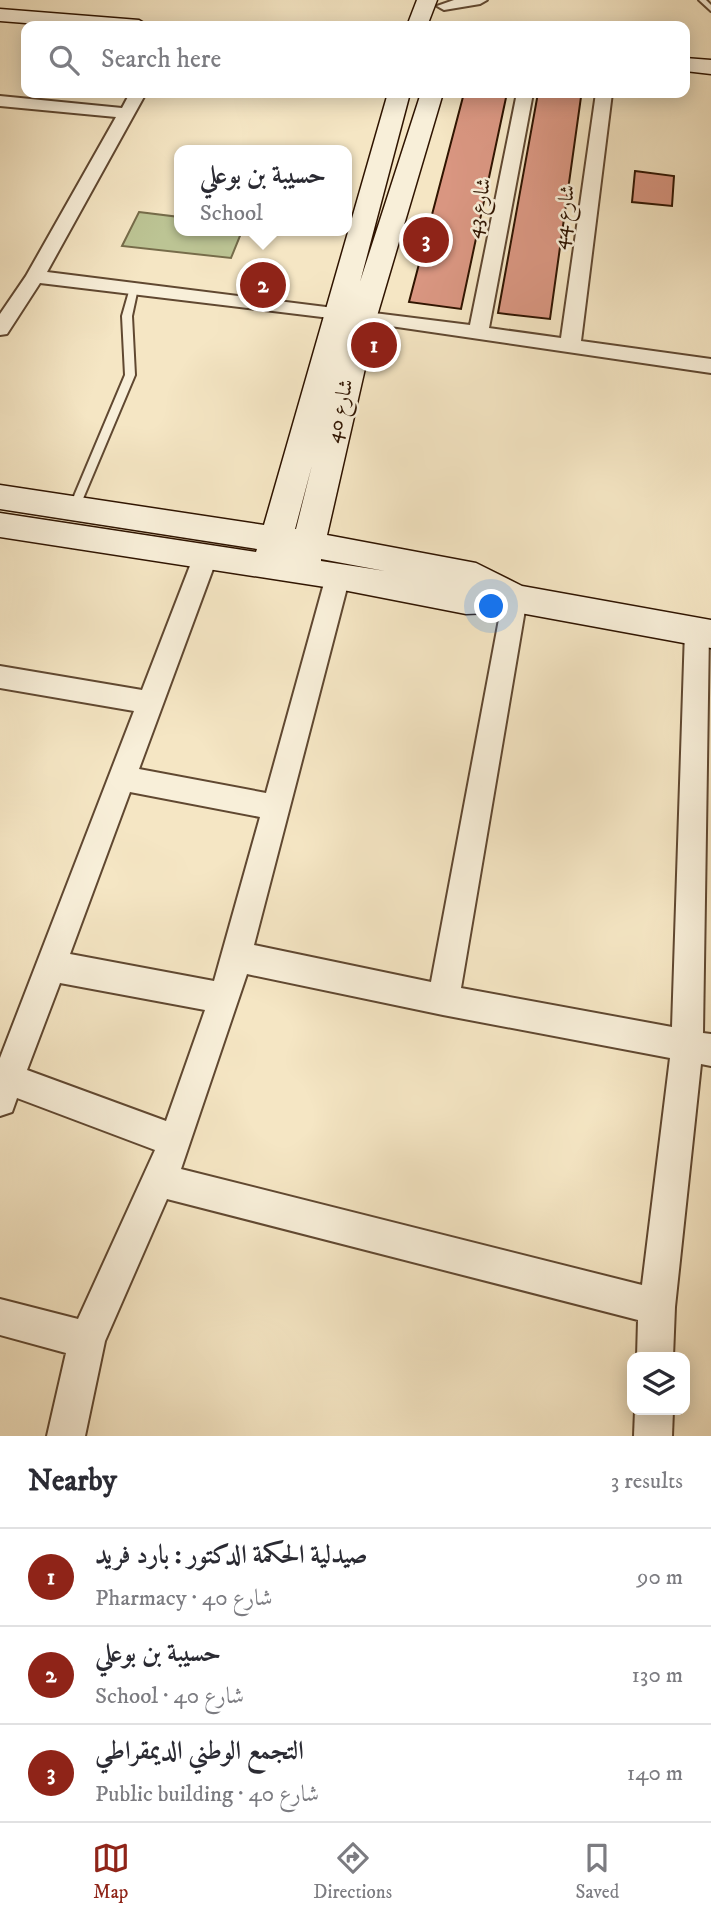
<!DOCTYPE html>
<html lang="en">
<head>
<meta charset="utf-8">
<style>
	:root { --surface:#fff; --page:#f2f2f3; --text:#2b2b33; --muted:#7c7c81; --line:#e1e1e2; --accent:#8f2418 }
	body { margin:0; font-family:"IM FELL DW Pica",Amiri,serif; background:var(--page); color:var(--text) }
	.controls { position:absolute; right:21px; bottom:21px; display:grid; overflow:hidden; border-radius:14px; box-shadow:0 4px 18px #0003 }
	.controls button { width:63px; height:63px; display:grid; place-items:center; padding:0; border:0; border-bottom:2px solid var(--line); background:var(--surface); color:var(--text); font:35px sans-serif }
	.you { position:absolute; left:492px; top:607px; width:24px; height:24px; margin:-18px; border:5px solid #fff; border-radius:50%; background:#1a73e8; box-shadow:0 0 0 10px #1a73e833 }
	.badge { display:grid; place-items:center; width:46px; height:46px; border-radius:50%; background:var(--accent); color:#fff; font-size:23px; font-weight:700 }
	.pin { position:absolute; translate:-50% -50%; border:4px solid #fff; box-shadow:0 2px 7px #0006 }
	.popup { position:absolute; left:174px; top:145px; width:178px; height:91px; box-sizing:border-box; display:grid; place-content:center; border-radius:14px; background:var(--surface); filter:drop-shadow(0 2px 5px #0005); font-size:23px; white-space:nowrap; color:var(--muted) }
	.popup b { font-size:26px; color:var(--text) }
	.popup::after { content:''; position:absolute; left:50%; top:100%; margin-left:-14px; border:14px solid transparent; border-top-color:var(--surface) }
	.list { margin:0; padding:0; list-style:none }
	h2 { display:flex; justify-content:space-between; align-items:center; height:91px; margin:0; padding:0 28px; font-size:30px }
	h2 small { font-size:23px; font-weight:400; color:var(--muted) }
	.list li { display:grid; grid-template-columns:46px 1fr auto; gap:21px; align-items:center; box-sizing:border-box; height:98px; padding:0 28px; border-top:2px solid var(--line) }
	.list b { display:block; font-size:26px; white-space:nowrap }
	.list p { margin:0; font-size:23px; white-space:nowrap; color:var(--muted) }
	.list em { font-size:23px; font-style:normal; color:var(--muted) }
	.icon { flex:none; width:38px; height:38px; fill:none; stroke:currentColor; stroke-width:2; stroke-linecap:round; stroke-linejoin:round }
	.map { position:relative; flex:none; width:711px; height:1436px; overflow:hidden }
	.search { position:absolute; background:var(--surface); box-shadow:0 4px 18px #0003; left:21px; right:21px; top:21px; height:77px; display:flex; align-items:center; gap:18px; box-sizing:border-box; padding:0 24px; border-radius:14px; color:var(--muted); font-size:26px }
	.sheet { height:385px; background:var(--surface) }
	nav { display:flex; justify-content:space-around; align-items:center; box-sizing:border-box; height:98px; border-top:2px solid var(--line); background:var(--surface); font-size:19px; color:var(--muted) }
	nav a { display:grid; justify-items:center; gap:4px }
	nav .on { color:var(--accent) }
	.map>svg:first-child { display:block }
</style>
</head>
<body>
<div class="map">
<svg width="711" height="1436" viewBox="0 0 711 1436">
	<rect width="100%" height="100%" fill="#f5e6c4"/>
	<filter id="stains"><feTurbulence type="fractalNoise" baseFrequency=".00286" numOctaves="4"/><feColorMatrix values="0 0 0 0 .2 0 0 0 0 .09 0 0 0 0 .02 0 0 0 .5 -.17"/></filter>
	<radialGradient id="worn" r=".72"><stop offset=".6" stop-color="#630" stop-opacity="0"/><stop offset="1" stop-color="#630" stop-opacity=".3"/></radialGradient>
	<path fill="#bcc494" stroke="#766c4a" stroke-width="2" d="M139 212 179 217V231H242L231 258 122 246Z"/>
	<g fill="#d99681" stroke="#2f1400" stroke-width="2">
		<path d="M464 93H507L461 309 409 302Z"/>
		<path d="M538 93 581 97 550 319 498 313Z"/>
		<path d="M635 171 674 176 672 206 632 202Z"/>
	</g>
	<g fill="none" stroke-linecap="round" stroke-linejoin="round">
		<defs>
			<g id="lane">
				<path d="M699 0H706L711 5V11Z"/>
				<path d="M134 285 138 288 132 316 135 375 79 508 74 512 69 508 125 375 122 316 130 288Z"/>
			</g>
			<g id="street">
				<path d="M454 0H487L480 4 444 10 437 6Z"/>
				<path d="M130 93H146L47 272 470 325 517 93H533L489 328 561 338 596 93H612L581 341 711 359V373L363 322 40 283 7 334 0 335V314L26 276 116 117 0 106V96L122 108Z"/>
				<path d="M205 549 213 551 217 558 139 769 266 793 326 576 330 569 338 567 346 569 350 576 254 945 431 982 503 598 506 591 515 588 524 591 527 598 461 988 672 1027 685 631 688 624 697 621 706 624 709 631 703 1033 711 1034V1066L701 1064 675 1307 673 1357H637L638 1320 167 1199 105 1341 85 1436H47L66 1353 0 1335V1299L78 1319 155 1150 17 1098 12 1112 0 1116V1058L134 711 0 688V666L142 690 193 558 197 551ZM130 792 260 817 214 981 70 954ZM247 974 443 1015 670 1058 642 1285 181 1169ZM60 983 205 1010 166 1121 27 1070Z"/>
				<path d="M635 1410H673L672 1436H634Z"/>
			</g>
			<g id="secondary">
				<path d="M417 0H437L427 26H407Z"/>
				<path d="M0 9 139 20 149 26H64L0 21Z"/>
				<path d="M685 58 711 60V74L685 71Z"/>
				<path d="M388 93H410L360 282 421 93H443L377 316 327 535 476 563 522 586 711 620V648L515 612 466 614 338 589 0 537V513L256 552 257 549 0 509V485L264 525ZM312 465 296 529H295ZM321 559 385 571 321 561Z"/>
			</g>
		</defs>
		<use href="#lane" stroke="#604831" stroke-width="4"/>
		<use href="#street" stroke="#604831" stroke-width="4"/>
		<use href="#secondary" stroke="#2f1400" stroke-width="3"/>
		<use href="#lane" fill="#f8efd9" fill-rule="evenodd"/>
		<use href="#street" fill="#f8efd9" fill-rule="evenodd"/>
		<use href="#secondary" fill="#f8efd9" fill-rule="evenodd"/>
	</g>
	<g text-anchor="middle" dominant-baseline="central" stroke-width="5" stroke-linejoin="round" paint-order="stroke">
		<g font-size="21" fill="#2f1400" stroke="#f8efd9">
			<text transform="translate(479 208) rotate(-79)">شارع 43</text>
			<text transform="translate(564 217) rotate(-82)">شارع 44</text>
			<text transform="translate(340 411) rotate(-77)">شارع 40</text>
		</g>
	</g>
	<rect width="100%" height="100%" filter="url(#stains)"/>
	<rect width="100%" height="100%" fill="url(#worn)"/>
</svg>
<div class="controls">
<button><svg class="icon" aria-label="layers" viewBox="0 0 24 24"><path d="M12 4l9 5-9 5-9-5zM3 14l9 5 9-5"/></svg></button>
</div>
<div class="you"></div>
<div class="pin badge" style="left:374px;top:345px">1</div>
<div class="pin badge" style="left:263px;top:285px">2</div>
<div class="popup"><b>حسيبة بن بوعلي</b>School</div>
<div class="pin badge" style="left:426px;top:240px">3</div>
<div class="search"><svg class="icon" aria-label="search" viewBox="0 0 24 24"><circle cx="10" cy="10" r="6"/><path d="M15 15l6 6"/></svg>Search here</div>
</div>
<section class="sheet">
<h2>Nearby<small>3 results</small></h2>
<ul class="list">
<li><span class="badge">1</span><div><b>صيدلية الحكمة الدكتور : بارد فريد</b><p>Pharmacy · شارع 40</p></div><em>90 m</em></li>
<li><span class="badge">2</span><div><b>حسيبة بن بوعلي</b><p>School · شارع 40</p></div><em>130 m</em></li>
<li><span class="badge">3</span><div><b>التجمع الوطني الديمقراطي</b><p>Public building · شارع 40</p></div><em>140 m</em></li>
</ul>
</section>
<nav>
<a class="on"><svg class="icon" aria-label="map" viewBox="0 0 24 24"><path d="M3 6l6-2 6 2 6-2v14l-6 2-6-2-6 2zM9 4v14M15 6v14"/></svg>Map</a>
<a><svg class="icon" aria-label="directions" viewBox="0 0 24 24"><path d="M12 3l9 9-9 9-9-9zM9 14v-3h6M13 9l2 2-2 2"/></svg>Directions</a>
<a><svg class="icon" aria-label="saved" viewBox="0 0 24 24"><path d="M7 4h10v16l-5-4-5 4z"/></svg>Saved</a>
</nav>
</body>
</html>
